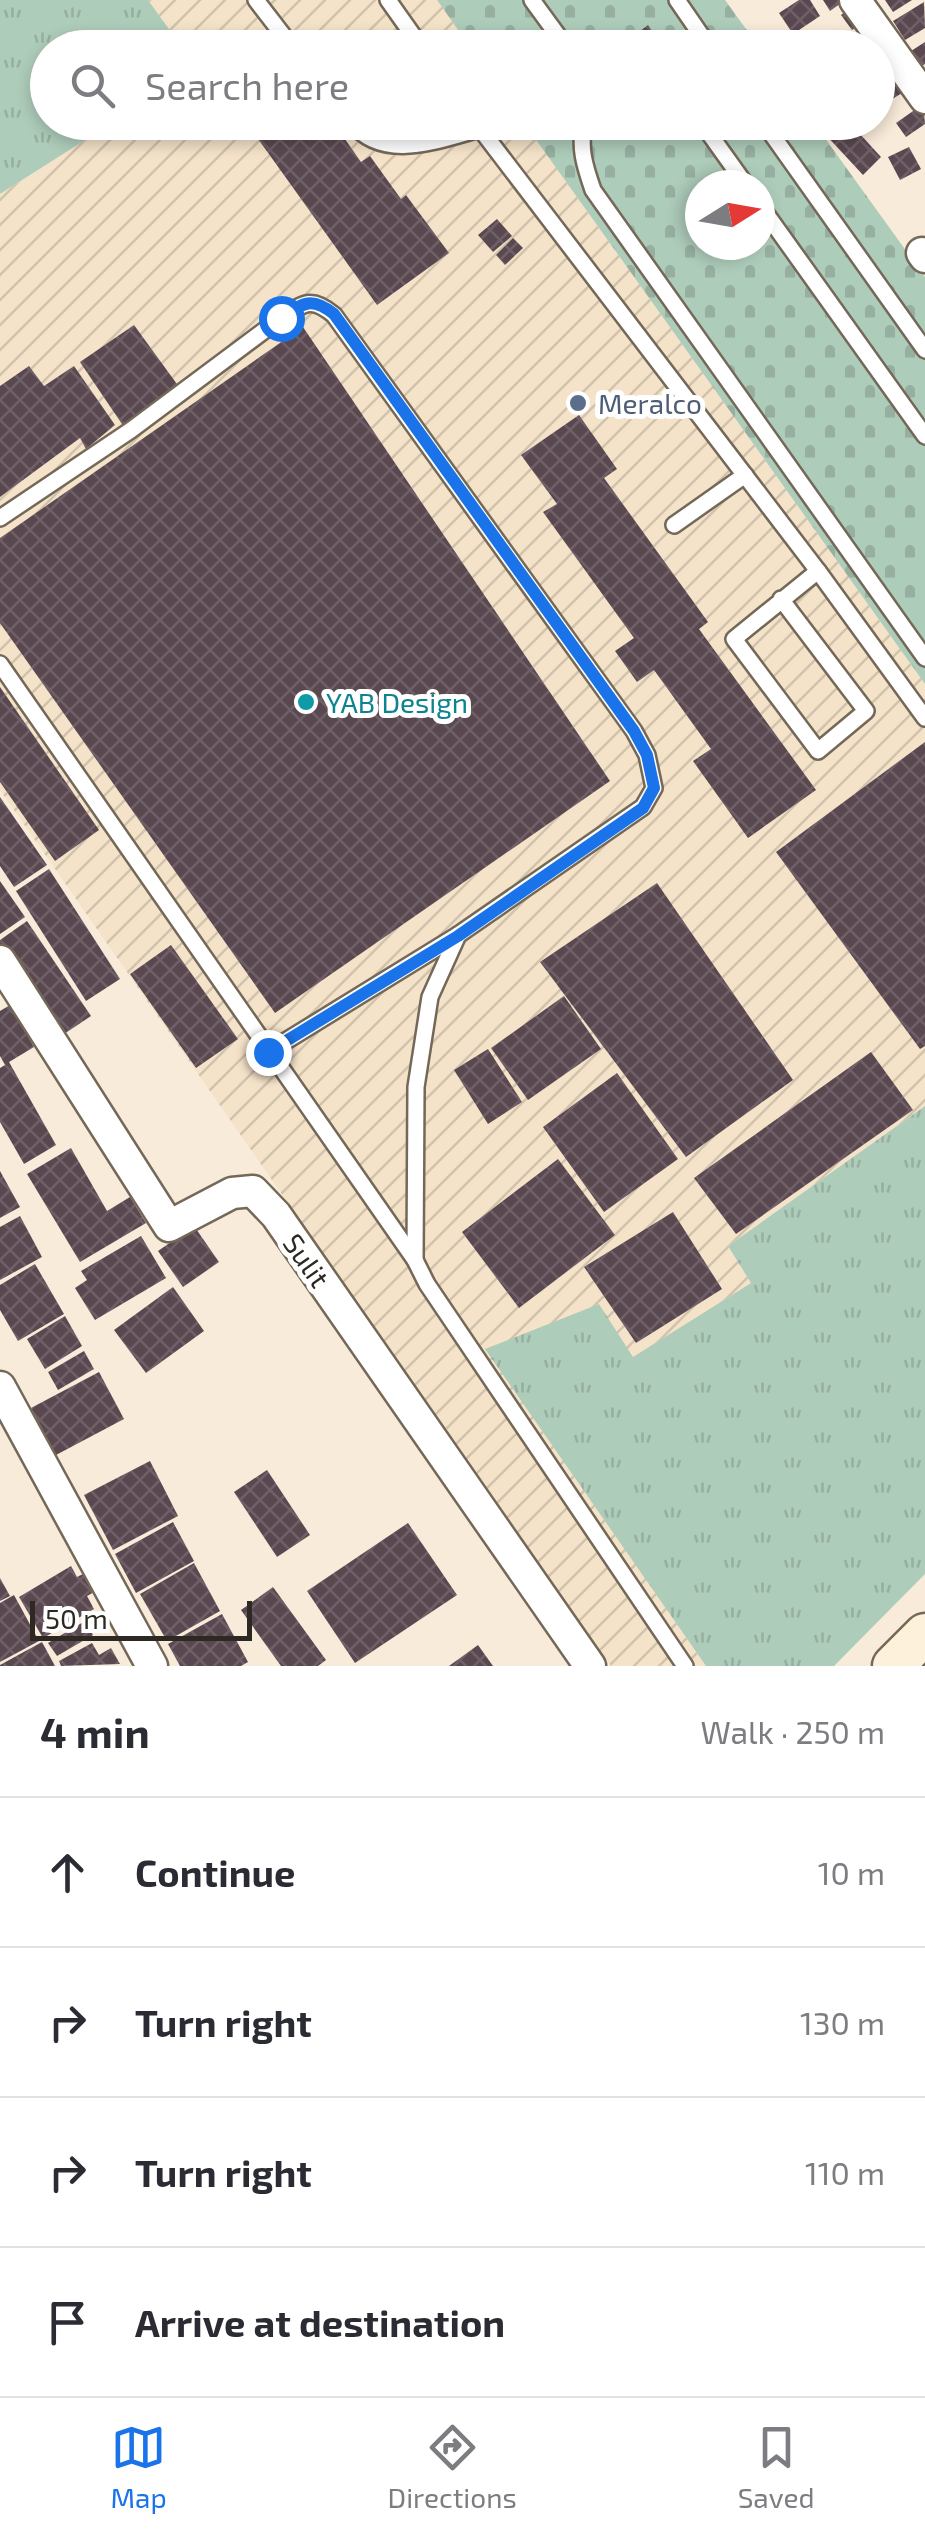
<!DOCTYPE html>
<html lang="en">
<head>
<meta charset="utf-8">
<style>
	:root { --surface:#fff; --page:#f7f7f7; --text:#2b2b33; --muted:#7c7c81; --line:#e1e1e2; --accent:#1a73e8 }
	body { margin:0; font-family:"Exo 2",sans-serif; background:var(--page); color:var(--text) }
	.compass { position:absolute; left:685px; top:170px; width:90px; height:90px; border-radius:50%; background:var(--surface); box-shadow:0 5px 15px #0003; rotate:79deg }
	.scale { position:absolute; left:30px; bottom:25px; width:222px; box-sizing:border-box; padding-left:10px; border:5px solid #2d2821; border-top:0; font-size:28px; line-height:35px; white-space:nowrap; color:#2d2821; -webkit-text-stroke:8px #fff; paint-order:stroke }
	.stop { position:absolute; width:30px; height:30px; margin:-22px; border:8px solid #1a73e8; border-radius:50%; background:#fff }
	.stop.end { background:#1a73e8; border-color:#fff; box-shadow:0 2px 10px #0008 }
	.list { margin:0; padding:0; list-style:none }
	h2 { display:flex; justify-content:space-between; align-items:center; height:130px; margin:0; padding:0 40px; font-size:42px }
	h2 small { font-size:32px; font-weight:400; color:var(--muted) }
	.list li { display:grid; grid-template-columns:65px 1fr auto; gap:30px; align-items:center; box-sizing:border-box; height:150px; padding:0 40px; border-top:2px solid var(--line) }
	.list b { display:block; font-size:38px; white-space:nowrap }
	.list em { font-size:32px; font-style:normal; color:var(--muted) }
	.icon { flex:none; width:55px; height:55px; fill:none; stroke:currentColor; stroke-width:2; stroke-linecap:round; stroke-linejoin:round }
	.map { position:relative; flex:none; width:925px; height:1666px; overflow:hidden }
	.search { position:absolute; background:var(--surface); box-shadow:0 5px 15px #0003; left:30px; right:30px; top:30px; height:110px; display:flex; align-items:center; gap:25px; box-sizing:border-box; padding:0 35px; border-radius:55px; color:var(--muted); font-size:38px }
	.sheet { height:730px; background:var(--surface) }
	nav { display:flex; justify-content:space-around; align-items:center; box-sizing:border-box; height:140px; border-top:2px solid var(--line); background:var(--surface); font-size:28px; color:var(--muted) }
	nav a { display:grid; justify-items:center; gap:5px }
	nav .on { color:var(--accent) }
	.map>svg:first-child { display:block }
</style>
</head>
<body>
<div class="map">
<svg width="925" height="1666" viewBox="0 0 925 1666">
	<defs>
		<pattern id="industrial-furrows" width="10" height="10" patternUnits="userSpaceOnUse" patternTransform="scale(2.5)"><rect width="10" height="10" fill="#f5e3c9"/><path d="M-1 1l2-2M0 10L10 0M9 11l2-2" fill="none" stroke="#d2c3ac"/></pattern>
		<pattern id="grass-tufts" width="24" height="20" patternUnits="userSpaceOnUse" patternTransform="scale(2.5)"><rect width="24" height="20" fill="#aeccba"/><path d="M3 7l-1-3M5 7V3M7 7l1-3M15 17l-1-3M17 17v-4M19 17l1-3" fill="none" stroke="#96afa0"/></pattern>
		<pattern id="cemetery-stones" width="16" height="16" patternUnits="userSpaceOnUse" patternTransform="scale(2.5)"><rect width="16" height="16" fill="#aeccba"/><path d="M2 7V4a2 2 0 0 1 4 0v3zM10 15v-3a2 2 0 0 1 4 0v3z" fill="#96afa0"/></pattern>
		<pattern id="building-cross-hatch" width="8" height="8" patternUnits="userSpaceOnUse" patternTransform="scale(2.5)"><rect width="8" height="8" fill="#5a4851"/><path d="M0 0l8 8M0 8l8-8" fill="none" stroke="#6e6066"/></pattern>
	</defs>
	<rect width="100%" height="100%" fill="#f9ebd9"/>
	<g fill="url(#industrial-furrows)">
		<path d="M148 0H437L470 47H182Z"/>
		<path d="M112 123H524L925 684V1106L728 1246 751 1283 632 1358 486 1349 706 1666H611L0 790V194Z"/>
	</g>
	<g fill="url(#grass-tufts)">
		<path d="M0 0H148L182 47 48 48V122L112 123 0 194Z"/>
		<path d="M925 1106V1574L834 1666H706L485 1349 599 1304 633 1357 751 1283 728 1246Z"/>
	</g>
	<g fill="url(#cemetery-stones)" fill-rule="evenodd">
		<path d="M437 0H725L759 47H470Z"/>
		<path d="M524 123H814L925 277V684ZM700 185H760V245H700Z"/>
	</g>
	<g fill="url(#building-cross-hatch)">
		<path d="M799 0H810L820 16 793 34 779 13Z"/>
		<path d="M823 0H845L830 11Z"/>
		<path d="M885 0H912L893 12Z"/>
		<path d="M924 2 925 28 905 40 893 21Z"/>
		<path d="M855 5 866 21 852 30 841 15Z"/>
		<path d="M648 25 663 48H618Z"/>
		<path d="M871 32 878 48H858L855 43Z"/>
		<path d="M801 37 808 48H785Z"/>
		<path d="M925 42V64L922 66 911 51Z"/>
		<path d="M890 63 907 90 884 104 878 95V71Z"/>
		<path d="M923 104 925 124 906 137 896 123Z"/>
		<path d="M246 122H333L361 162 370 156 401 199 406 195 449 253 377 305Z"/>
		<path d="M837 122H849L881 157 863 175 825 134Z"/>
		<path d="M909 147 921 169 900 180 888 157Z"/>
		<path d="M497 219 512 236 493 252 478 235Z"/>
		<path d="M513 238 523 248 505 265 496 255Z"/>
		<path d="M134 325 182 391 126 430 80 362Z"/>
		<path d="M303 327 610 781 275 1013 0 623V538Z"/>
		<path d="M29 366 44 386 74 366 115 425 86 449 80 438 0 497V386Z"/>
		<path d="M579 415 617 469 604 478 708 622 699 629 816 790 748 838 693 761 711 749 654 670 637 682 615 651 634 638 543 512 557 504 521 455Z"/>
		<path d="M0 687 99 830 55 861 0 782Z"/>
		<path d="M925 742V1046L920 1049 776 852Z"/>
		<path d="M0 797 47 865 14 887 0 866Z"/>
		<path d="M49 869 120 979 86 1001 16 891Z"/>
		<path d="M0 881 25 917 0 934Z"/>
		<path d="M657 883 793 1080 686 1157 540 962Z"/>
		<path d="M27 921 91 1016 61 1036 0 947V940Z"/>
		<path d="M171 945 238 1039 196 1068 130 974Z"/>
		<path d="M564 996 601 1049 528 1100 491 1048Z"/>
		<path d="M10 1005 34 1047 9 1062 56 1145 24 1164 0 1122V1068L5 1065 0 1056V1011Z"/>
		<path d="M488 1049 522 1102 488 1124 454 1070Z"/>
		<path d="M871 1052 913 1110 736 1234 694 1178Z"/>
		<path d="M617 1073 678 1159 604 1212 543 1127Z"/>
		<path d="M71 1148 107 1211 130 1197 146 1223 80 1262 27 1174Z"/>
		<path d="M558 1159 615 1235 519 1308 462 1232Z"/>
		<path d="M0 1171 20 1207 0 1218Z"/>
		<path d="M673 1212 722 1289 636 1343 584 1267Z"/>
		<path d="M20 1216 42 1257 0 1280V1227Z"/>
		<path d="M194 1226 219 1262 183 1287 158 1251Z"/>
		<path d="M141 1236 166 1278 95 1320 75 1288 87 1280 81 1271Z"/>
		<path d="M35 1264 64 1314 18 1341 0 1310V1285Z"/>
		<path d="M173 1287 204 1331 146 1373 114 1330Z"/>
		<path d="M65 1316 82 1346 45 1369 27 1339Z"/>
		<path d="M84 1351 94 1369 58 1390 48 1372Z"/>
		<path d="M99 1372 124 1419 56 1455 31 1408Z"/>
		<path d="M150 1461 178 1516 113 1550 84 1495Z"/>
		<path d="M267 1470 310 1535 277 1557 234 1492Z"/>
		<path d="M173 1522 194 1561 136 1593 115 1554Z"/>
		<path d="M408 1523 457 1595 355 1663 307 1591Z"/>
		<path d="M194 1563 220 1611 167 1641 140 1594Z"/>
		<path d="M71 1566 77 1577 85 1573 96 1591 87 1596 94 1609 43 1638 19 1597Z"/>
		<path d="M0 1578 10 1596 0 1601Z"/>
		<path d="M273 1587 326 1660 318 1666H281L241 1610Z"/>
		<path d="M14 1595 39 1641 0 1662V1603Z"/>
		<path d="M222 1614 248 1662 241 1666H180L168 1644Z"/>
		<path d="M85 1621 93 1635 57 1656 48 1643Z"/>
		<path d="M42 1642 55 1666H0V1665Z"/>
		<path d="M92 1643 99 1655 111 1648 120 1664 61 1666 59 1661Z"/>
		<path d="M478 1645 493 1666H449Z"/>
	</g>
	<g fill="none" stroke-linecap="round" stroke-linejoin="round">
		<defs>
			<g id="lane">
				<path d="M256 0 293 48"/>
				<path d="M388 0 422 48"/>
				<path d="M532 0 567 48"/>
				<path d="M677 0 710 48"/>
				<path d="M351 122C383 163 438 140 480 129"/>
				<path d="M475 122 818 571 925 718"/>
				<path d="M585 122C578 146 585 167 593 190L925 658"/>
				<path d="M701 122 746 185"/>
				<path d="M763 122 925 350"/>
				<path d="M760 205 925 436"/>
				<path d="M0 518 131 430 281 318C304 303 311 296 334 315L634 731 647 755 654 788 643 807 458 935 430 997 416 1087 415 1260"/>
				<path d="M674 525 745 475"/>
				<path d="M781 599 866 711 818 751 734 639 818 571"/>
				<path d="M0 664 415 1260 427 1284 685 1666"/>
				<path d="M268 1052 458 935"/>
			</g>
			<g id="street">
				<path d="M855 0 925 98"/>
				<path d="M922 253 925 257"/>
				<path d="M0 961 169 1226 232 1193 253 1191 276 1215 590 1666"/>
				<path d="M0 1387 152 1666"/>
			</g>
			<path id="secondary" d="M893 1666 925 1634"/>
		</defs>
		<use href="#lane" stroke="#746858" stroke-width="20"/>
		<use href="#street" stroke="#746858" stroke-width="35"/>
		<use href="#secondary" stroke="#746858" stroke-width="45"/>
		<use href="#lane" stroke="#fff" stroke-width="15"/>
		<use href="#street" stroke="#fff" stroke-width="30"/>
		<use href="#secondary" stroke="#fef1db" stroke-width="40"/>
	</g>
	<g fill="none" stroke-linecap="round" stroke-linejoin="round">
		<path stroke="#1a73e8" stroke-width="12" d="M268 1052 458 936 643 808 654 788 647 755 634 731 334 314C311 296 303 303 281 318"/>
	</g>
	<circle fill="#5c6f8a" stroke="#fff" stroke-width="4" cx="578" cy="403" r="10"/>
	<circle fill="#0f9aa8" stroke="#fff" stroke-width="4" cx="306" cy="702" r="10"/>
	<g text-anchor="middle" dominant-baseline="central" stroke-width="10" stroke-linejoin="round" paint-order="stroke">
		<g font-size="28" fill="#4e5e75" stroke="#fff" text-anchor="start">
			<text x="598" y="403">Meralco</text>
		</g>
		<g font-size="28" fill="#0d838f" stroke="#fff" text-anchor="start">
			<text x="326" y="702">YAB Design</text>
		</g>
		<g font-size="28" fill="#2d2821" stroke="#fff">
			<text transform="translate(307 1260) rotate(55)">Sulit</text>
		</g>
	</g>
</svg>
<svg class="compass" viewBox="-18 -18 36 36"><path d="M0-13l5 13h-10z" fill="#e53935"/><path d="M0 13l5-13h-10z" fill="#7c7c81"/></svg>
<div class="scale">50 m</div>
<div class="stop" style="left:281px;top:318px"></div>
<div class="stop end" style="left:268px;top:1052px"></div>
<div class="search"><svg class="icon" aria-label="search" viewBox="0 0 24 24"><circle cx="10" cy="10" r="6"/><path d="M15 15l6 6"/></svg>Search here</div>
</div>
<section class="sheet">
<h2>4 min<small>Walk · 250 m</small></h2>
<ul class="list">
<li><svg class="icon" aria-label="ahead" viewBox="0 0 24 24"><path d="M12 20V5M6 11l6-6 6 6"/></svg><div><b>Continue</b></div><em>10 m</em></li>
<li><svg class="icon" aria-label="right" viewBox="0 0 24 24"><path d="M7 20v-9h11M14 6l5 5-5 5"/></svg><div><b>Turn right</b></div><em>130 m</em></li>
<li><svg class="icon" aria-label="right" viewBox="0 0 24 24"><path d="M7 20v-9h11M14 6l5 5-5 5"/></svg><div><b>Turn right</b></div><em>110 m</em></li>
<li><svg class="icon" aria-label="arrive" viewBox="0 0 24 24"><path d="M6 21V4h12l-3 4 3 4H6"/></svg><div><b>Arrive at destination</b></div></li>
</ul>
</section>
<nav>
<a class="on"><svg class="icon" aria-label="map" viewBox="0 0 24 24"><path d="M3 6l6-2 6 2 6-2v14l-6 2-6-2-6 2zM9 4v14M15 6v14"/></svg>Map</a>
<a><svg class="icon" aria-label="directions" viewBox="0 0 24 24"><path d="M12 3l9 9-9 9-9-9zM9 14v-3h6M13 9l2 2-2 2"/></svg>Directions</a>
<a><svg class="icon" aria-label="saved" viewBox="0 0 24 24"><path d="M7 4h10v16l-5-4-5 4z"/></svg>Saved</a>
</nav>
</body>
</html>
